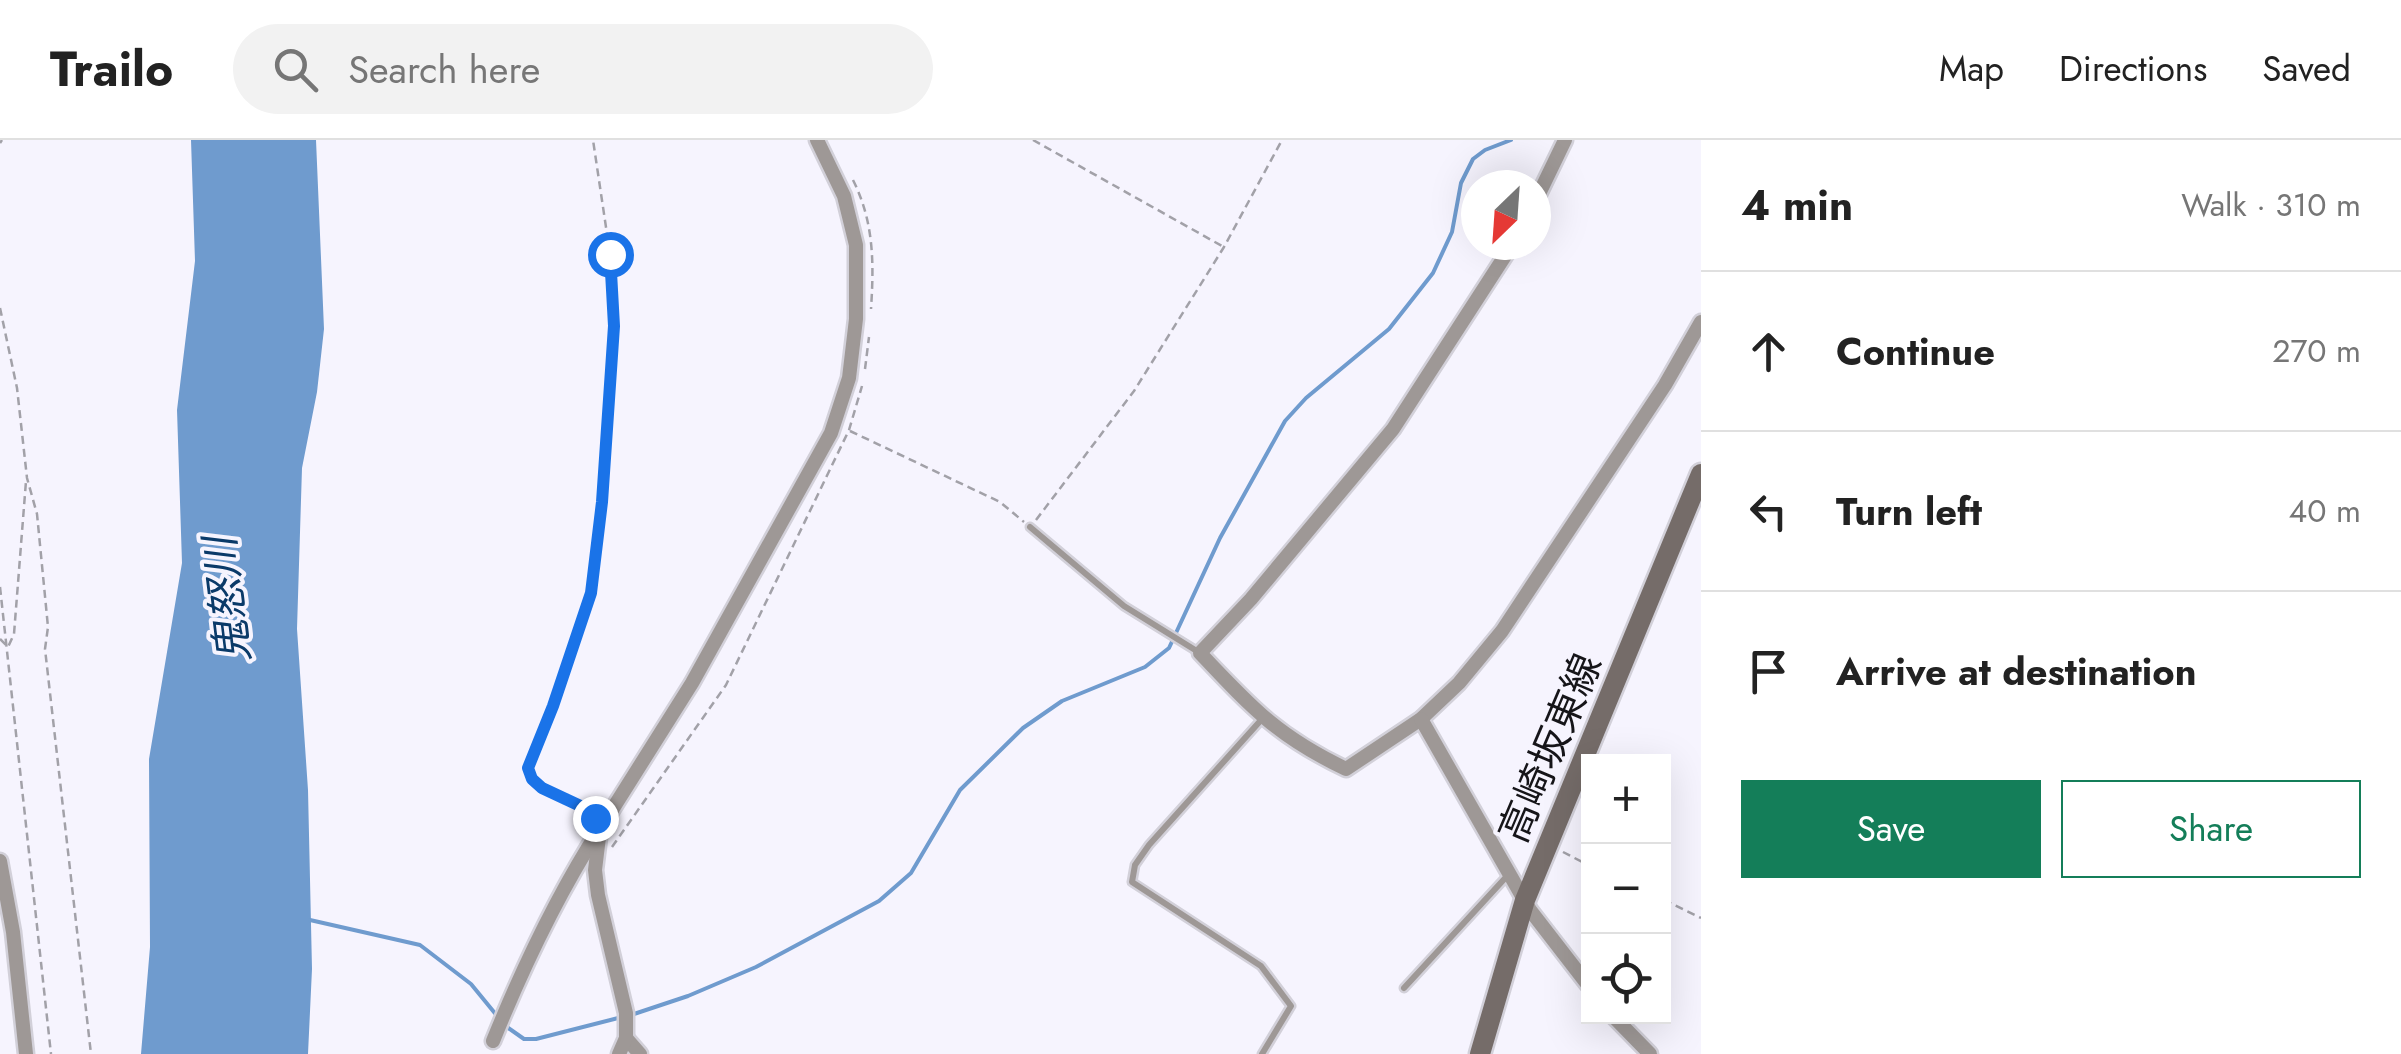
<!DOCTYPE html>
<html lang="en">
<head>
<meta charset="utf-8">
<style>
	:root { --surface:#fff; --page:#f2f2f2; --text:#222; --muted:#767676; --line:#e0e0e0; --accent:#147e59 }
	body { margin:0; font-family:Jost,"Noto Sans JP",sans-serif; background:var(--page); color:var(--text) }
	.controls { position:absolute; right:30px; bottom:30px; display:grid; overflow:hidden; border-radius:0px; box-shadow:0 10px 40px #0002 }
	.controls button { width:90px; height:90px; display:grid; place-items:center; padding:0; border:0; border-bottom:2px solid var(--line); background:var(--surface); color:var(--text); font:50px sans-serif }
	.compass { position:absolute; left:1461px; top:30px; width:90px; height:90px; border-radius:50%; background:var(--surface); box-shadow:0 10px 40px #0002; rotate:205deg }
	.stop { position:absolute; width:30px; height:30px; margin:-22px; border:8px solid #1a73e8; border-radius:50%; background:#fff }
	.stop.end { background:#1a73e8; border-color:#fff; box-shadow:0 2px 10px #0008 }
	.list { margin:0; padding:0; list-style:none }
	h2 { display:flex; justify-content:space-between; align-items:center; height:130px; margin:0; padding:0 40px; font-size:42px }
	h2 small { font-size:32px; font-weight:400; color:var(--muted) }
	.list li { display:grid; grid-template-columns:65px 1fr auto; gap:30px; align-items:center; box-sizing:border-box; height:160px; padding:0 40px; border-top:2px solid var(--line) }
	.list b { display:block; font-size:38px; white-space:nowrap }
	.list em { font-size:32px; font-style:normal; color:var(--muted) }
	.actions { display:flex; gap:20px; padding:30px 40px }
	.actions a { flex:1; padding:22px 0; border:2px solid var(--accent); border-radius:0px; text-align:center; font-size:35px; color:var(--accent) }
	.actions .main { background:var(--accent); color:#fff }
	.icon { flex:none; width:55px; height:55px; fill:none; stroke:currentColor; stroke-width:2; stroke-linecap:round; stroke-linejoin:round }
	.map { position:relative; flex:none; width:1701px; height:914px; overflow:hidden }
	header { display:flex; align-items:center; gap:60px; box-sizing:border-box; height:140px; padding:0 50px; background:var(--surface); border-bottom:2px solid var(--line) }
	header strong { font-size:48px }
	nav { display:flex; gap:55px; margin-inline-start:auto; font-size:35px }
	.search { width:700px; height:90px; background:var(--page); display:flex; align-items:center; gap:25px; box-sizing:border-box; padding:0 35px; border-radius:55px; color:var(--muted); font-size:38px }
	main { display:flex }
	aside { flex:1; background:var(--surface) }
	.map>svg:first-child { display:block }
</style>
</head>
<body>
<header>
<strong>Trailo</strong>
<div class="search"><svg class="icon" aria-label="search" viewBox="0 0 24 24"><circle cx="10" cy="10" r="6"/><path d="M15 15l6 6"/></svg>Search here</div>
<nav><a>Map</a><a>Directions</a><a>Saved</a></nav>
</header>
<main>
<div class="map">
<svg width="1701" height="914" viewBox="0 0 1701 914">
	<rect width="100%" height="100%" fill="#f6f4fe"/>
	<path fill="#6f9bce" d="M191 0H316L324 189 317 252 302 328 297 489 308 650 312 829 308 914H141L150 807 149 619 182 423 177 270 195 121Z"/>
	<g fill="none" stroke-linecap="round" stroke-linejoin="round">
		<g stroke="#6f9bce" stroke-width="4">
			<path d="M310 780 420 805 471 844 498 877"/>
			<path d="M631 875 688 856 756 827 879 761 911 733 960 650 1023 588 1062 561 1145 527 1169 508 1220 398 1285 281 1306 258 1389 189 1433 133 1452 92 1461 43 1473 19 1485 10 1511 0"/>
			<path d="M504 885 524 899H536L622 877"/>
		</g>
		<defs>
			<g id="lane">
				<path d="M1030 387 1124 466 1200 513"/>
				<path d="M1404 848 1508 735"/>
				<path d="M1262 914 1291 866 1261 826 1132 742 1135 725 1149 705 1262 579"/>
			</g>
			<g id="street">
				<path d="M1536 60 1565 0"/>
				<path d="M1512 105 1393 289 1251 459 1200 513C1251 567 1277 596 1346 629L1421 579 1459 543 1502 491 1665 245 1701 182"/>
				<path d="M1421 579 1530 770 1588 845"/>
				<path d="M0 721 13 792 26 914"/>
				<path d="M1613 876 1650 914"/>
				<path d="M626 898 640 914"/>
				<path d="M493 901C523 827 556 757 599 690"/>
				<path d="M619 914 626 898V873L598 755 595 730 600 689 692 543 831 293 849 238 856 179V105L844 56 817 0"/>
			</g>
			<path id="secondary" d="M1480 914 1525 760 1701 334"/>
		</defs>
		<use href="#lane" stroke="#d2d0d9" stroke-width="11"/>
		<use href="#street" stroke="#d2d0d9" stroke-width="19"/>
		<use href="#secondary" stroke="#d2d0d9" stroke-width="25"/>
		<g stroke="#a2a1a8" stroke-width="2.5" stroke-dasharray="8 5" stroke-linecap="butt">
			<path d="M1033 0 1222 106"/>
			<path d="M0 3 2 0"/>
			<path d="M853 40C874 82 874 123 871 169"/>
			<path d="M0 168 17 248 27 338 37 374 48 487 45 509 91 914"/>
			<path d="M865 229 869 197"/>
			<path d="M850 291 1000 362 1024 382"/>
			<path d="M1036 380 1134 251 1224 107 1282 0"/>
			<path d="M0 447 51 914"/>
			<path d="M0 499 8 507 14 494 26 341"/>
			<path d="M593 675 589 670 542 649 531 639 528 628 553 566 591 453 602 362 614 186 610 114 593 0"/>
			<path d="M612 707 726 545 849 290 862 246"/>
			<path d="M1563 712 1588 725"/>
			<path d="M1664 760 1701 778"/>
		</g>
		<use href="#lane" stroke="#9e9896" stroke-width="6"/>
		<use href="#street" stroke="#9e9896" stroke-width="14"/>
		<use href="#secondary" stroke="#756c69" stroke-width="20"/>
	</g>
	<g fill="none" stroke-linecap="round" stroke-linejoin="round">
		<path stroke="#1a73e8" stroke-width="12" d="M595 678 589 670 542 648 532 639 528 628 553 566 591 453 602 362 614 186 610 114"/>
	</g>
	<g text-anchor="middle" dominant-baseline="central" stroke-width="8" stroke-linejoin="round" paint-order="stroke">
		<g font-size="40" fill="#161519" stroke="#f6f4fe">
			<text transform="translate(1550 608) rotate(-67)">高崎坂東線</text>
		</g>
		<g font-size="42" font-style="italic" fill="#0a3a69" stroke="#f6f4fe">
			<text transform="translate(227 460) rotate(-97)">鬼怒川</text>
		</g>
	</g>
</svg>
<div class="controls">
<button>+</button>
<button>−</button>
<button><svg class="icon" aria-label="locate" viewBox="0 0 24 24"><circle cx="12" cy="12" r="6"/><path d="M12 2v4M12 18v4M2 12h4M18 12h4"/></svg></button>
</div>
<svg class="compass" viewBox="-18 -18 36 36"><path d="M0-13l5 13h-10z" fill="#e53935"/><path d="M0 13l5-13h-10z" fill="#767676"/></svg>
<div class="stop" style="left:610px;top:114px"></div>
<div class="stop end" style="left:595px;top:678px"></div>
</div>
<aside>
<h2>4 min<small>Walk · 310 m</small></h2>
<ul class="list">
<li><svg class="icon" aria-label="ahead" viewBox="0 0 24 24"><path d="M12 20V5M6 11l6-6 6 6"/></svg><div><b>Continue</b></div><em>270 m</em></li>
<li><svg class="icon" aria-label="left" viewBox="0 0 24 24"><path d="M17 20v-9H6M10 6l-5 5 5 5"/></svg><div><b>Turn left</b></div><em>40 m</em></li>
<li><svg class="icon" aria-label="arrive" viewBox="0 0 24 24"><path d="M6 21V4h12l-3 4 3 4H6"/></svg><div><b>Arrive at destination</b></div></li>
</ul>
<div class="actions"><a class="main">Save</a><a>Share</a></div>
</aside>
</main>
</body>
</html>
